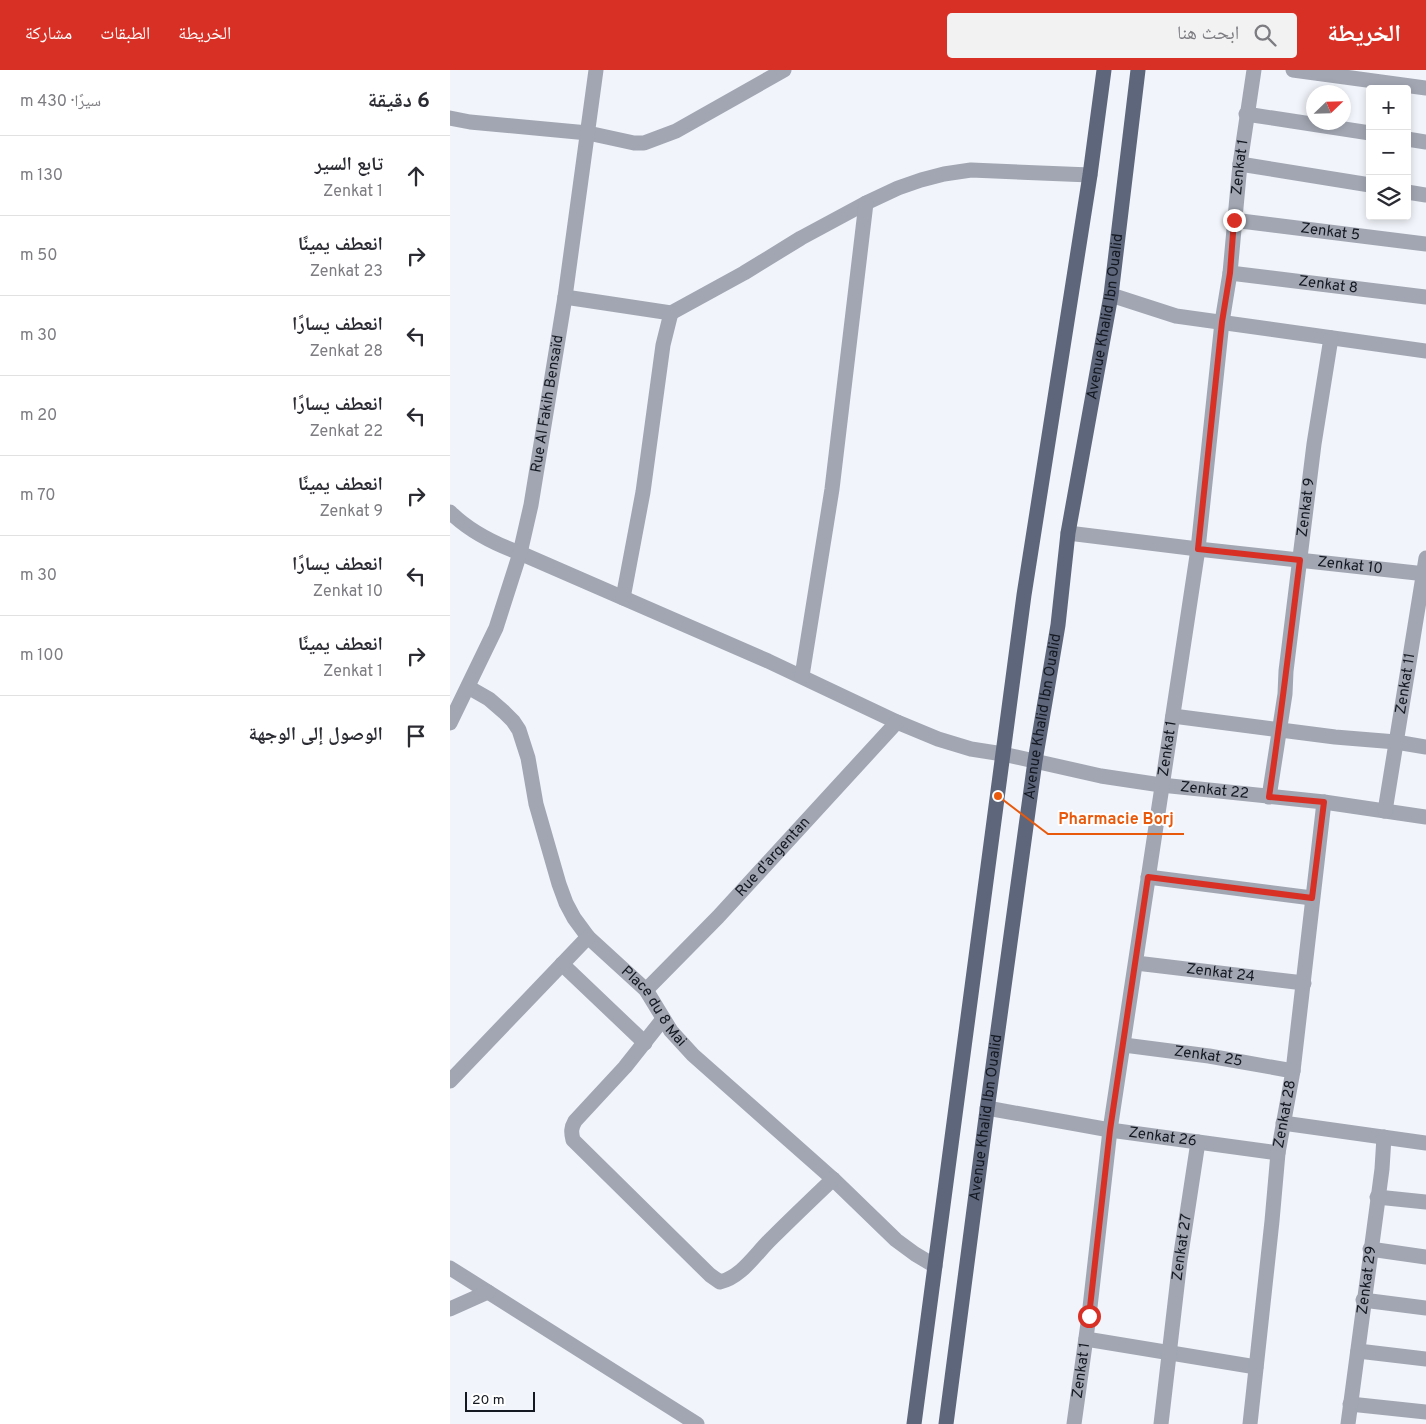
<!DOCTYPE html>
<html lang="ar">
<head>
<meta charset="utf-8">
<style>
	:root { --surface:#fff; --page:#f2f2f3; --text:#2b2b33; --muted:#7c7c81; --line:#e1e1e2; --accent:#d93025 }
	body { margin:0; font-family:Overpass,"Noto Naskh Arabic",sans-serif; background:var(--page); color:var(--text); direction:rtl }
	.controls { position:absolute; right:15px; top:15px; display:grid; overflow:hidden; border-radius:5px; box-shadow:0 2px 8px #0003 }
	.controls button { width:45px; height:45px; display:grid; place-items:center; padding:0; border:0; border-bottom:1px solid var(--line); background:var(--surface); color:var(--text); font:25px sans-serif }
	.compass { position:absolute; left:856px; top:15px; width:45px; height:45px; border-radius:50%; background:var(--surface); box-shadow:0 2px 8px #0003; rotate:67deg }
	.scale { position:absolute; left:15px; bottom:12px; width:70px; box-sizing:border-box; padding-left:5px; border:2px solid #131821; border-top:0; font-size:14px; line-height:18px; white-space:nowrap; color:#131821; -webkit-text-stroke:4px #fff; paint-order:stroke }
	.stop { position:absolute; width:15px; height:15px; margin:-11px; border:4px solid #d93025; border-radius:50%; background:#fff }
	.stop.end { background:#d93025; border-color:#fff; box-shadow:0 1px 5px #0008 }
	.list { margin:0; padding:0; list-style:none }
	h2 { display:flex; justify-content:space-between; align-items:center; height:65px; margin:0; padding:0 20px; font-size:21px }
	h2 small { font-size:16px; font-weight:400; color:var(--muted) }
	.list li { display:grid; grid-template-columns:32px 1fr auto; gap:15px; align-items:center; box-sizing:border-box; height:80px; padding:0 20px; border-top:1px solid var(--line) }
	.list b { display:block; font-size:19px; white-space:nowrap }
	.list p { margin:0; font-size:16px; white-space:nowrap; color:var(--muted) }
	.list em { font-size:16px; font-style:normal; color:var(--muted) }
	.icon { flex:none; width:28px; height:28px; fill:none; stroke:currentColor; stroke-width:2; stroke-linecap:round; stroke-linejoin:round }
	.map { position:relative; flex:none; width:976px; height:1354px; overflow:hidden; direction:ltr }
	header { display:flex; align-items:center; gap:30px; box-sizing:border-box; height:70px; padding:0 25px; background:var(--accent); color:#fff }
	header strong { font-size:24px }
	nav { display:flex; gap:28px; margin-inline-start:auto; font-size:18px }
	.search { width:350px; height:45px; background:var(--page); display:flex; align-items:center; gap:12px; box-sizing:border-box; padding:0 18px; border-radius:5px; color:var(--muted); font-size:19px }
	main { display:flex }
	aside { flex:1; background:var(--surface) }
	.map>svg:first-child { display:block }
</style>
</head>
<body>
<header>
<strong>الخريطة</strong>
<div class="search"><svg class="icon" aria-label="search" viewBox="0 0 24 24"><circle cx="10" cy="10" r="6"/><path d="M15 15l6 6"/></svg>ابحث هنا</div>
<nav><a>الخريطة</a><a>الطبقات</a><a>مشاركة</a></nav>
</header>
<main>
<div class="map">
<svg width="976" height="1354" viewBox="0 0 976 1354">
	<rect width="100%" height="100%" fill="#f1f4fa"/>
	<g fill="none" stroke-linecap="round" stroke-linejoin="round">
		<g stroke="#a1a6b2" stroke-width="15">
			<path d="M843 0 976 18"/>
			<path d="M796 44 920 63"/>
			<path d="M0 48 20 52 138 63 184 73H194L226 61 334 0"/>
			<path d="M957 69 976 72"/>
			<path d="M790 94 920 115"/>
			<path d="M957 122 976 125"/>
			<path id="s1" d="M783 150 976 174"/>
			<path id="s2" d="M780 203 976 227"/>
			<path d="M661 225 726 246 976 281"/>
			<path d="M115 227 221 243 294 203 351 168 416 133 448 118 471 110 494 104 521 100 640 105"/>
			<path id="s3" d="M0 442C19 461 45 474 70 483L318 591 447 652 488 669 521 679 553 684 651 706 711 715 874 732 976 747"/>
			<path id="s4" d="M618 463 748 479 976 504"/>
			<path d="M173 528 193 422 213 275 221 243"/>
			<path d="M352 606 382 419 416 133"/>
			<path id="s5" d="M18 617 39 629 54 642 63 651 69 660 78 688 86 734 109 814 116 833 124 848 138 867 196 920 221 961 243 985 383 1109 446 1170 465 1184 485 1196"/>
			<path d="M723 646 885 667 946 672 976 677"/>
			<path id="s6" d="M0 653 46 558 70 483 81 435 115 227 146 0"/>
			<path id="s7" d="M819 727 835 624 836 601 864 374 881 268"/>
			<path id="s8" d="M935 741 976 488"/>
			<path d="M698 807 862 828"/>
			<path id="s9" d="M686 893 854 913"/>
			<path d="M112 894 195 973"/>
			<path id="s10" d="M196 920 268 847 447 652"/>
			<path d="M213 949 175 997 125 1051C121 1058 121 1062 123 1070L260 1205 270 1212C292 1207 306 1183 322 1168 342 1148 362 1129 383 1109"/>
			<path id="s11" d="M674 975 759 986 843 1001"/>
			<path d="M0 1011 138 867"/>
			<path id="s12" d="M537 1038 660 1060 828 1083"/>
			<path d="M833 1053 976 1073"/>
			<path d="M927 1127 976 1132"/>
			<path d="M920 1179 976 1187"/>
			<path d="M0 1198 247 1354"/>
			<path d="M913 1230 976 1238"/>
			<path d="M0 1239 38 1222"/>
			<path d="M636 1269 806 1297"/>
			<path d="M908 1281 976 1289"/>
			<path d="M900 1334 976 1342"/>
			<path id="s13" d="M624 1354 639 1246 660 1060 748 479 772 252 780 203 790 94 804 0"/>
			<path id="s14" d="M711 1354 730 1190 748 1072"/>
			<path id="s15" d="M800 1354 822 1151 828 1083 843 1001 874 732"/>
			<path id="s16" d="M898 1354 932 1099 934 1067"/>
		</g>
		<g stroke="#5d667b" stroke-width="15">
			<path d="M464 1354 574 525 640 105 654 0"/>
			<path id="s17" d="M496 1354 537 1040 585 691 608 555 618 463 661 225 688 0"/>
		</g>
	</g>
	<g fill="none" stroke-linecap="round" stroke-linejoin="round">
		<path stroke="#d93025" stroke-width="6" d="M639 1246 660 1060 698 807 862 828 874 732 819 727C831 648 840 569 850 490L748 479 772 252 780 203 784 150"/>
	</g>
	<g text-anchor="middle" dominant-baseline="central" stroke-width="4" stroke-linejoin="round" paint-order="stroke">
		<g font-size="15" fill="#131821" stroke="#fff">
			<text stroke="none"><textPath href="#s13" startOffset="1268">Zenkat 1</textPath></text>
			<text stroke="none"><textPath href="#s1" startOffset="98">Zenkat 5</textPath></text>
			<text stroke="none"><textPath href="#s2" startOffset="99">Zenkat 8</textPath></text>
			<text stroke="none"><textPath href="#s17" startOffset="1119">Avenue Khalid Ibn Oualid</textPath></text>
			<text stroke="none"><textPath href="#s6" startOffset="336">Rue Al Fakih Bensaïd</textPath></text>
			<text stroke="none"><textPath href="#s7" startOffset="292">Zenkat 9</textPath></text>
			<text stroke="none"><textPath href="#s4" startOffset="284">Zenkat 10</textPath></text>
			<text stroke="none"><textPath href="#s8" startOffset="129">Zenkat 11</textPath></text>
			<text stroke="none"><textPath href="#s17" startOffset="714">Avenue Khalid Ibn Oualid</textPath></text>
			<text stroke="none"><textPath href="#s13" startOffset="682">Zenkat 1</textPath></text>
			<text stroke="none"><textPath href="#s3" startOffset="821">Zenkat 22</textPath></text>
			<text stroke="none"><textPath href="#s10" startOffset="184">Rue d'argentan</textPath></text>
			<text stroke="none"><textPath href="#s9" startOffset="85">Zenkat 24</textPath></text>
			<text stroke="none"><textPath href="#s5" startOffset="384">Place du 8 Mai</textPath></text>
			<text stroke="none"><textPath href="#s11" startOffset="85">Zenkat 25</textPath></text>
			<text stroke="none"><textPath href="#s15" startOffset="312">Zenkat 28</textPath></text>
			<text stroke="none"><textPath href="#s17" startOffset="309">Avenue Khalid Ibn Oualid</textPath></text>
			<text stroke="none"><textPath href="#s12" startOffset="178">Zenkat 26</textPath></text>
			<text stroke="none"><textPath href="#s14" startOffset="178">Zenkat 27</textPath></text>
			<text stroke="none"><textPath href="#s16" startOffset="145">Zenkat 29</textPath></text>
			<text stroke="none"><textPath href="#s13" startOffset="54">Zenkat 1</textPath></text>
		</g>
	</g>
	<path fill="none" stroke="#e8590c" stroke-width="2" d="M548 726L598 764H734"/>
	<circle fill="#e8590c" stroke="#fff" stroke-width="2" cx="548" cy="726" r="5"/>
	<g font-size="16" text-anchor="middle" font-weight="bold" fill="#e8590c" stroke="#fff" stroke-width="4" stroke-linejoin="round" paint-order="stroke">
		<text x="666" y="754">Pharmacie Borj</text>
	</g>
</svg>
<div class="controls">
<button>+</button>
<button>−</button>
<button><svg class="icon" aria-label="layers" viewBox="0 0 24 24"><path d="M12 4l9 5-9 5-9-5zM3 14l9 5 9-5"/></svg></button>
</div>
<svg class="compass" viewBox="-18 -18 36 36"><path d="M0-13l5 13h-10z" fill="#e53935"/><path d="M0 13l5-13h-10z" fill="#7c7c81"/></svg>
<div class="scale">20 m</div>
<div class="stop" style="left:639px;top:1246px"></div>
<div class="stop end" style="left:784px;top:150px"></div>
</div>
<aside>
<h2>6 دقيقة<small>سيرًا · 430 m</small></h2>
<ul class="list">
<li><svg class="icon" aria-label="ahead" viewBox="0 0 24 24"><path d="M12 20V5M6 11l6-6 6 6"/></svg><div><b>تابع السير</b><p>Zenkat 1</p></div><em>130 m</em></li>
<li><svg class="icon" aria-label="right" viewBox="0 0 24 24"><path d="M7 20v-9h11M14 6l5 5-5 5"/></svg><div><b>انعطف يمينًا</b><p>Zenkat 23</p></div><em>50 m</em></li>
<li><svg class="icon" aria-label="left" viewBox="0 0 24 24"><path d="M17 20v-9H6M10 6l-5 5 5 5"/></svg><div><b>انعطف يسارًا</b><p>Zenkat 28</p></div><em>30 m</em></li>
<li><svg class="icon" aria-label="left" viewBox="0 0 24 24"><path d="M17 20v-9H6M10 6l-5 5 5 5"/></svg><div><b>انعطف يسارًا</b><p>Zenkat 22</p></div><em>20 m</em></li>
<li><svg class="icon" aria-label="right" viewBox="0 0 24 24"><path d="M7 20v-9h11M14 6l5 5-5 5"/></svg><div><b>انعطف يمينًا</b><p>Zenkat 9</p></div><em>70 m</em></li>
<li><svg class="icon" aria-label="left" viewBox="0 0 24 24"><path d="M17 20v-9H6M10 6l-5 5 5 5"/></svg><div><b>انعطف يسارًا</b><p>Zenkat 10</p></div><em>30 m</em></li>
<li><svg class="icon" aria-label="right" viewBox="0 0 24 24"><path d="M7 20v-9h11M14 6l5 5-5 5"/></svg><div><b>انعطف يمينًا</b><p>Zenkat 1</p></div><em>100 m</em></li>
<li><svg class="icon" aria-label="arrive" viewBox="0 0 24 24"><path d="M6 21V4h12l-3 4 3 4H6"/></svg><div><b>الوصول إلى الوجهة</b></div></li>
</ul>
</aside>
</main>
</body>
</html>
